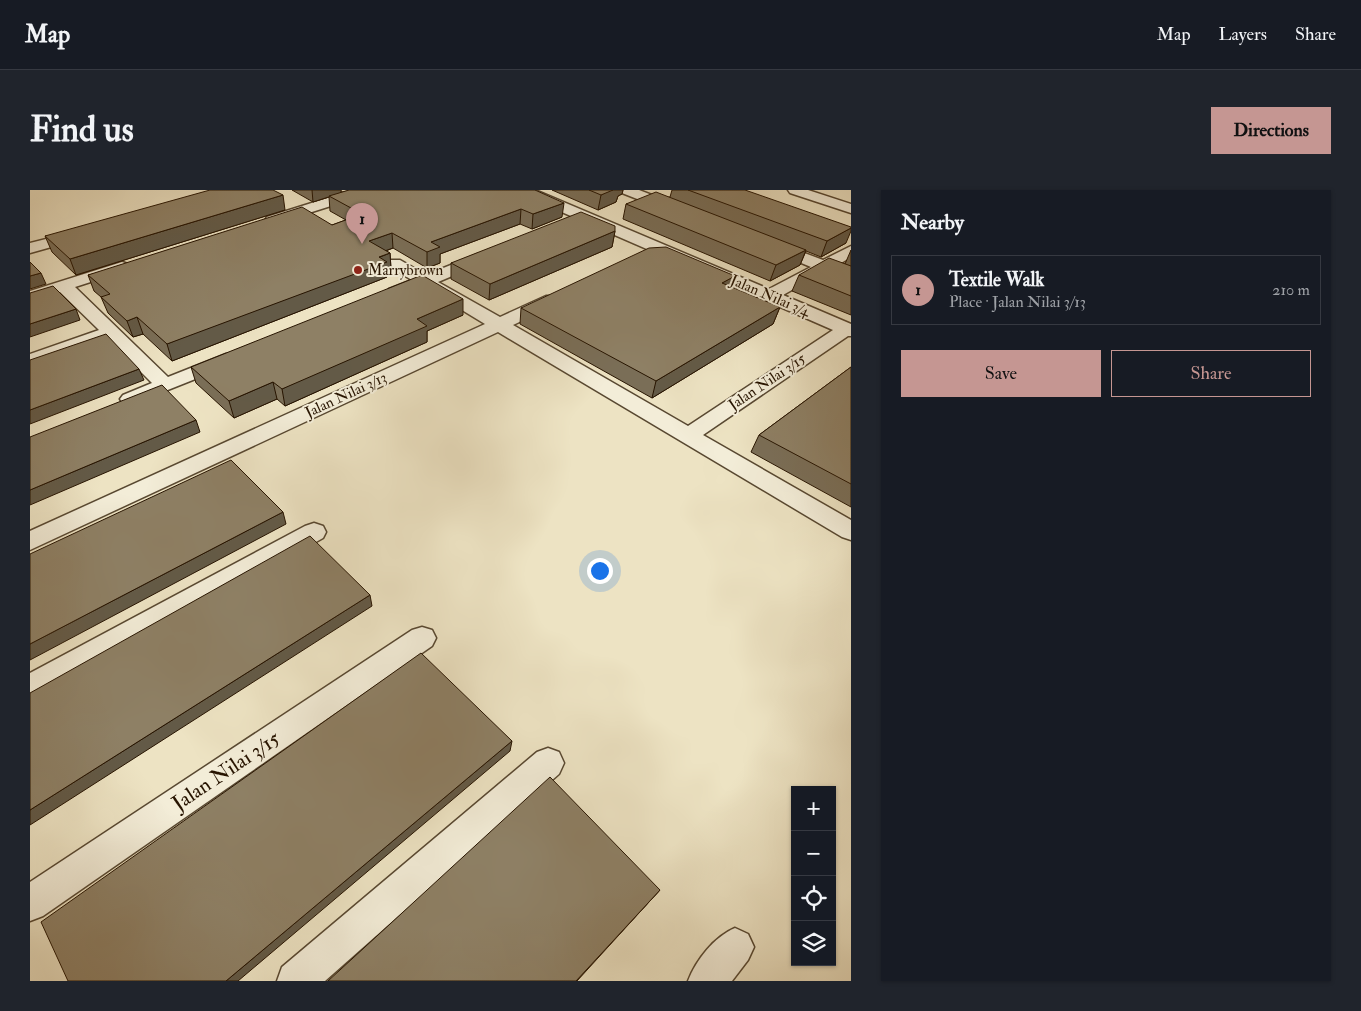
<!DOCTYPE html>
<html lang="en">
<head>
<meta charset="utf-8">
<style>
	:root { --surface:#171b24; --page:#20242c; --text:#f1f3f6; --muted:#9ea1a6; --line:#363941; --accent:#c59692 }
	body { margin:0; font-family:"IM FELL Double Pica",serif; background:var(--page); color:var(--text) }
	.controls { position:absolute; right:15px; bottom:15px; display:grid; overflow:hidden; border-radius:0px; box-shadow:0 1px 4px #0004 }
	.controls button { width:45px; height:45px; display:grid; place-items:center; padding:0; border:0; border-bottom:1px solid var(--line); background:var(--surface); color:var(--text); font:25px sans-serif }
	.you { position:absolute; left:569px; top:380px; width:18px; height:18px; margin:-12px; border:4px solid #fff; border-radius:50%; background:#1a73e8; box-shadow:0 0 0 8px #1a73e833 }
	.badge { display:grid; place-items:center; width:32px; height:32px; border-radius:50%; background:var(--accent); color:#111; font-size:16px; font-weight:700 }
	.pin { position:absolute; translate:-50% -41px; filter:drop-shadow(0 1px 2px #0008) }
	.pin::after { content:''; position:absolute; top:26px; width:18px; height:15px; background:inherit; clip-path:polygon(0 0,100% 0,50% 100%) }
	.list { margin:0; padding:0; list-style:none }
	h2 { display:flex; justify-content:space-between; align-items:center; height:65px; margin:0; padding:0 20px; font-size:21px }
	h2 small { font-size:16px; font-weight:400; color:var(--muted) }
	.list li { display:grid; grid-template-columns:32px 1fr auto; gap:15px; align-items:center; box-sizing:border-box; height:70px; margin:0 10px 10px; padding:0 10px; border:1px solid var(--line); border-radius:0px }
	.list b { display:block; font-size:19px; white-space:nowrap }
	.list p { margin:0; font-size:16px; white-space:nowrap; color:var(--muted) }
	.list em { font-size:16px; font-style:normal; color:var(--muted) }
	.actions { display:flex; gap:10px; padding:15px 20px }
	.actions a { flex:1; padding:11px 0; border:1px solid var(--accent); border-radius:0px; text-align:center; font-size:18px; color:var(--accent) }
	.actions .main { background:var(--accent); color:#111 }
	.icon { flex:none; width:28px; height:28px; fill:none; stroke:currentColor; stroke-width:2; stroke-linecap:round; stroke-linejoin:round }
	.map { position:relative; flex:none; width:821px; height:791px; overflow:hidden; border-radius:0px }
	header { display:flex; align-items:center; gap:30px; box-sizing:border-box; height:70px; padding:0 25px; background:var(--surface); border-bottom:1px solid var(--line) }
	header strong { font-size:24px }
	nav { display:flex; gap:28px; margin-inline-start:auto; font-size:18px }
	.intro { display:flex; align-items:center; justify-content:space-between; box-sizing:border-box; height:120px; padding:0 30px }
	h1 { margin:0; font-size:35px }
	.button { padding:12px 22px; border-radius:0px; background:var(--accent); color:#111; font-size:18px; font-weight:700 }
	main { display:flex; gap:30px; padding:0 30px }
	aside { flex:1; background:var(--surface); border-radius:0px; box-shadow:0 1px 4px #0004 }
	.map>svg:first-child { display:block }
</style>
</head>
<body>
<header>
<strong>Map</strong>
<nav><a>Map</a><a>Layers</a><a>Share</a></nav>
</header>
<div class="intro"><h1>Find us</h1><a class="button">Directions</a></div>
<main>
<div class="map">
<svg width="821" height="791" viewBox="0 0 821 791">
	<rect width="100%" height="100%" fill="#ede3c3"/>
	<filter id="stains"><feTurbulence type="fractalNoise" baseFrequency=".004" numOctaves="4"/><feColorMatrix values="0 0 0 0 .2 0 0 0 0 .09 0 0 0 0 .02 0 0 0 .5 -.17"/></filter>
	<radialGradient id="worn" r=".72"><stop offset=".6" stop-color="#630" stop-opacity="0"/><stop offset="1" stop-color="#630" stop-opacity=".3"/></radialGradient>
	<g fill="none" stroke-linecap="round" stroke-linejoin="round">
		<defs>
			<g id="minor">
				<path d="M323 0H344L342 3 247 33H237L235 30 237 27Z"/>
				<path d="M486 0H505L739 99 781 77 735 58 732 55 735 52H745L793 70 821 56V67L806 76 821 81V92L794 82 753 105 821 134V146H818L673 245 821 330V350L812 347 468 142 0 360V341L455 134 394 97 371 107H359L357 103 359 99 382 90 358 76 356 73 358 70H370L396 85 448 64H460L462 67 460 70 408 92 470 127 516 106H528L531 110 528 114 483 135 658 236 803 140 488 3Z"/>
				<path d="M590 0H609L653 17 655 20 653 23H643L592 3Z"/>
				<path d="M758 0H778L821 14V23L760 3Z"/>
				<path d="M52 40 57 41 59 44 57 47 0 63V53Z"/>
				<path d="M92 72 98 74 100 77 98 80 45 97 138 187 196 164 203 166 205 170 203 174 100 215 93 213 90 209 93 205 122 193 78 149 0 176V164L69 140 30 102 0 111V101Z"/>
				<path d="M284 333 293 336 296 342 293 348 10 507 0 511V483L275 336Z"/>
				<path d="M392 437 402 440 406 448 402 456 13 726 0 731V692L382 440Z"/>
				<path d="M518 558 529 562 534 573 529 584 295 791H247L252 777 507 562Z"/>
				<path d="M705 738 718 744 724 757 718 770 702 791H658C666 770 684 747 705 738Z"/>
			</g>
		</defs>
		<use href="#minor" stroke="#584831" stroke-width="3"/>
		<use href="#minor" fill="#f3edd8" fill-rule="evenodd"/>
	</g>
	<g fill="#7a6e57" stroke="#271400">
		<path d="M262 0H311V2L505 0 532 27 502 39 490 34 410 64V73L397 78 363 58 356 61 360 63 361 79 357 80V87L142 171 113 144 103 147 78 123 71 107 64 101 58 85 302 35 316 30 300 21 299 7 283 12Z"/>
		<path d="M522 0H593L592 4 588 6 586 12 568 20Z"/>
		<path d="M642 0H715L816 53 791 67 776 61 770 75 740 91 593 29 596 14 640 7Z"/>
		<path d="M255 20 46 85 22 62 15 46Z"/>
		<path d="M585 41 582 57 459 110 421 89V73Z"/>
		<path d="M821 60V125L762 101 769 85 815 74Z"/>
		<path d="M701 97 750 117 743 134 622 208 490 134 491 118Z"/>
		<path d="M433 125 397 141V152L255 216 247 209 204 228 166 193 161 177Z"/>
		<path d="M821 177V317L721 262 729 245Z"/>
	</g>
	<g fill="#635a47" stroke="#271400">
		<path d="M282 0H311V3L283 12Z"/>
		<path d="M580 0H593L592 4 588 6 586 12 568 20 571 5Z"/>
		<path d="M253 5 255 20 46 85 40 69Z"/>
		<path d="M534 13 532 27 502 39 503 24Z"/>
		<path d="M491 19 490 34 410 64V73L397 78V62L401 52Z"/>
		<path d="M821 38V41L816 53 791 67 797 51Z"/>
		<path d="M585 41 582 57 459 110 460 94Z"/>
		<path d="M362 43 363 58 341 66 339 51Z"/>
		<path d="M776 60 770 75 740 91 746 75Z"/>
		<path d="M360 63 361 79 357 80V87L142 171 137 154Z"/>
		<path d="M11 83 16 94 0 99V86Z"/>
		<path d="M705 86 700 102 692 93Z"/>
		<path d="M433 109V125L397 141V152L255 216 252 199 387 129Z"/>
		<path d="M750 117 743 134 622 208 626 191Z"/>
		<path d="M46 119 50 130 0 147V134Z"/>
		<path d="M107 127 113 144 103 147 97 131Z"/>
		<path d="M109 179 114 190 0 234V220Z"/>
		<path d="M243 192 247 209 204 228 199 211Z"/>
		<path d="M166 230 170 242 0 315V300Z"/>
		<path d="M253 322 256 334 0 470V454Z"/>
		<path d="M340 405 342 416 0 635V620Z"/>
		<path d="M482 551 480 561 208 791H196Z"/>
		<path d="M630 700 547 791H546Z"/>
	</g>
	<g fill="#8e8065" stroke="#271400">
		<path d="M180 0H243L253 5 40 69 15 46Z"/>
		<path d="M319 0H505L534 13 503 24 491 19 401 52 410 57 397 62 362 43 339 51 360 63 349 67 357 72 137 154 107 127 97 131 71 107 80 104 58 85 272 17 302 35 332 24 299 6Z"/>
		<path d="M559 0H583L571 5Z"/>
		<path d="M658 0H715L821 37V38L797 51Z"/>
		<path d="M626 2 776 60 746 75 596 14Z"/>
		<path d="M551 22 585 36V41L460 94 421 73Z"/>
		<path d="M636 57 705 86 692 93 750 117 626 191 491 118 619 58Z"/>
		<path d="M799 68 821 76V106L769 85Z"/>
		<path d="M0 72 11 83 0 86Z"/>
		<path d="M392 85 433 109 387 129 397 136 252 199 243 192 199 211 161 177Z"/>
		<path d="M23 96 46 119 0 134V103Z"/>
		<path d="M76 144 109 179 0 220V170Z"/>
		<path d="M821 177V294L729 245Z"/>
		<path d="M132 195 166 230 0 300V247Z"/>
		<path d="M201 270 253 322 0 454V364Z"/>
		<path d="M280 346 340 405 0 620V503Z"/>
		<path d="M391 463 482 551 196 791H38L11 732Z"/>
		<path d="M520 587 630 700 546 791H298Z"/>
	</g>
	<circle fill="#8f2418" stroke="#f3edd8" stroke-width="2" cx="328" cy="80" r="5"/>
	<g text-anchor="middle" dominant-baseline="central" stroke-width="4" stroke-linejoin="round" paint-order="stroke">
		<g font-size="15" fill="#271400" stroke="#f3edd8" text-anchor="start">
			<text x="338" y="80">Marrybrown</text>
		</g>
		<g font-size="15" fill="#271400" stroke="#f3edd8">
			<text transform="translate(740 106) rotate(23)">Jalan Nilai 3/4</text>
			<text transform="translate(737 192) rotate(-34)">Jalan Nilai 3/15</text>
			<text transform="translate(316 205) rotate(-25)">Jalan Nilai 3/13</text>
		</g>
		<g font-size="21" fill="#271400" stroke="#f3edd8">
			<text transform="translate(196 581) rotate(-34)">Jalan Nilai 3/15</text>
		</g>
	</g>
	<rect width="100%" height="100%" filter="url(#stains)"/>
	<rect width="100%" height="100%" fill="url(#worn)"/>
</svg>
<div class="controls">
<button>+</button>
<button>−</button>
<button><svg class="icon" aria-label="locate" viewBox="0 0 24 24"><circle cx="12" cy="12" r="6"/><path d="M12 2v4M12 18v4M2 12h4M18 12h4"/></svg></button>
<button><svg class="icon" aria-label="layers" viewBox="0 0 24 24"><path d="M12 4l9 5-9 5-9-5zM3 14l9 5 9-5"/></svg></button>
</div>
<div class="you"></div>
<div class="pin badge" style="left:332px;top:54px">1</div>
</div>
<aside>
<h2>Nearby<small></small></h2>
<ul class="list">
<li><span class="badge">1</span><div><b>Textile Walk</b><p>Place · Jalan Nilai 3/13</p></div><em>210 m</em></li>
</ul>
<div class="actions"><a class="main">Save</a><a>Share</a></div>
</aside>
</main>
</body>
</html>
